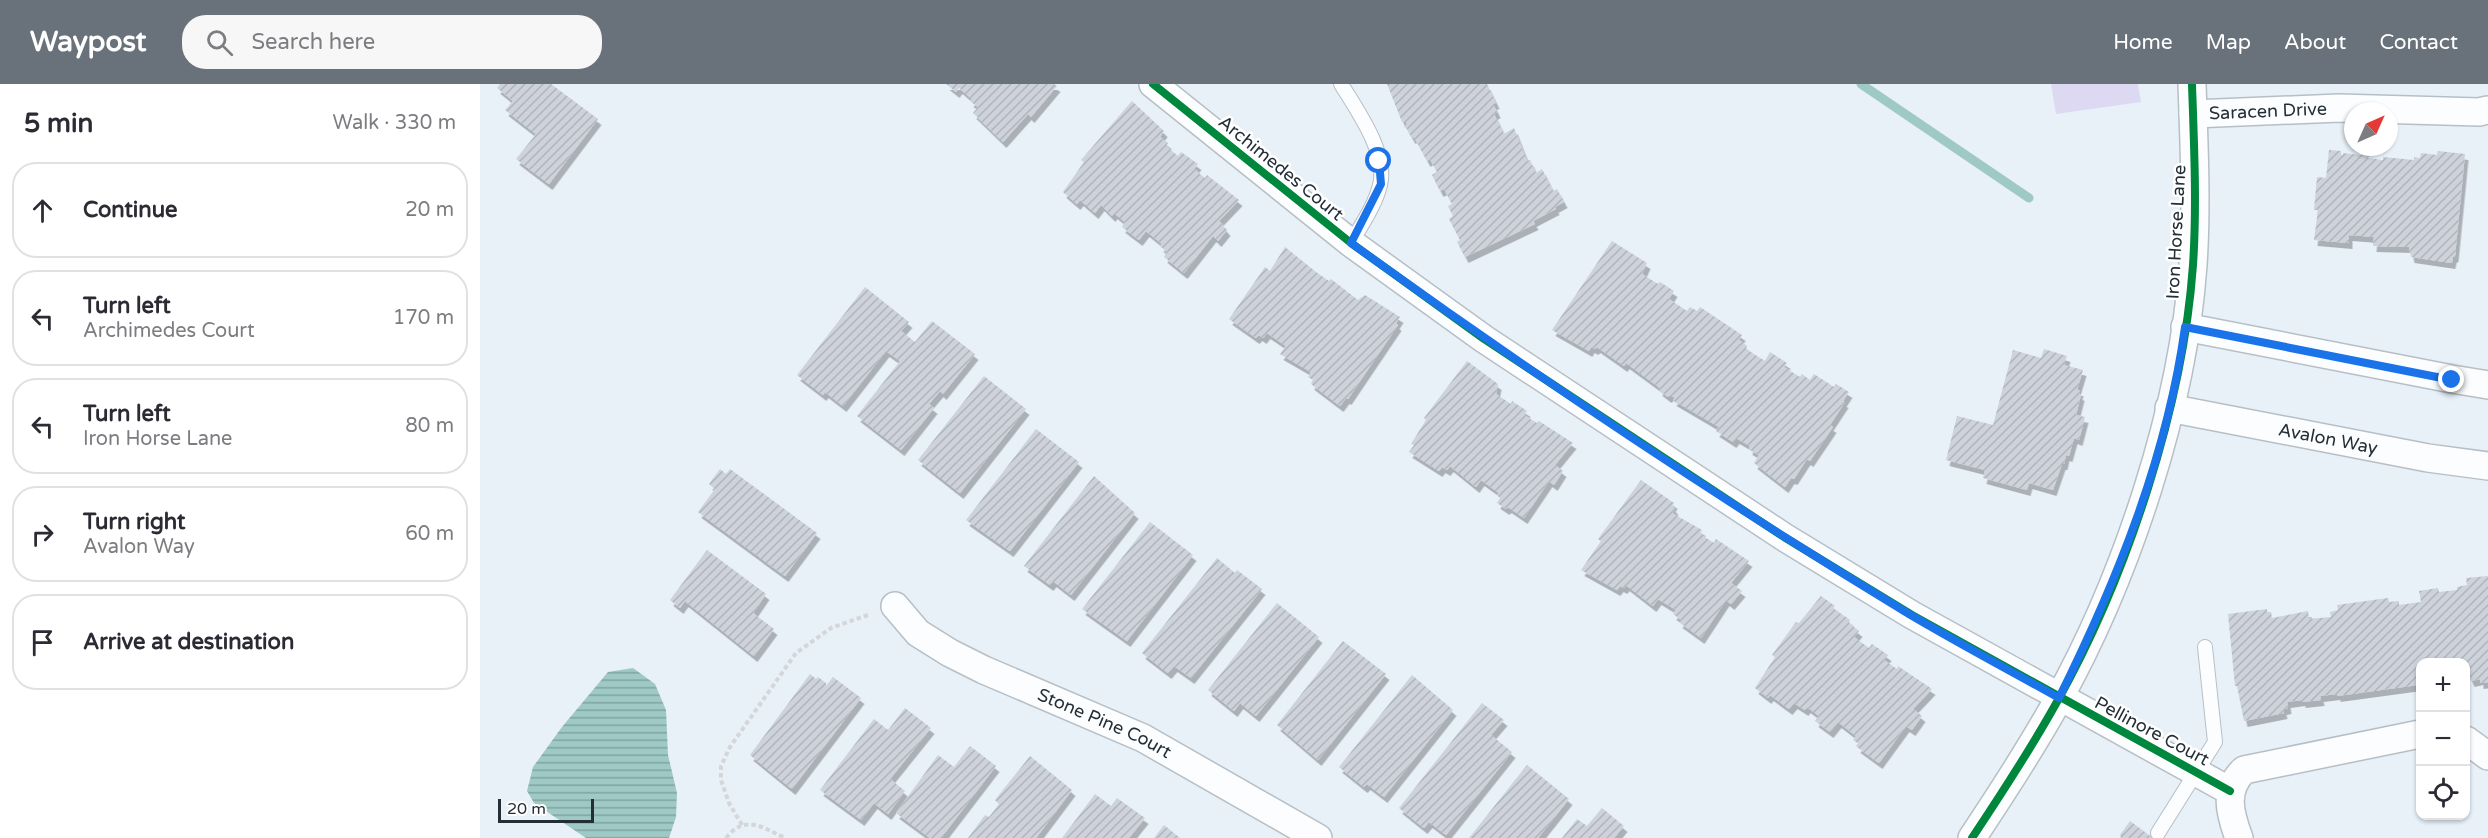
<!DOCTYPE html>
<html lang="en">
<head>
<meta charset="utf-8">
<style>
	:root { --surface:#fff; --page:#f7f7f7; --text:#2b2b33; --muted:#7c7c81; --line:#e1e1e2; --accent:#69727a }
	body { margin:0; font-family:"Varela Round",sans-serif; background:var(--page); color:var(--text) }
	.controls { position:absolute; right:18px; bottom:18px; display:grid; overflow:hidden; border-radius:12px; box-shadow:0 2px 4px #0004 }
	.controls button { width:54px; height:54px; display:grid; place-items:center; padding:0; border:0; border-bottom:2px solid var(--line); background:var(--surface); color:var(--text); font:30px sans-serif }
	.compass { position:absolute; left:1864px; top:18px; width:54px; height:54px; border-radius:50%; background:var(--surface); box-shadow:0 2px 4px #0004; rotate:45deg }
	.scale { position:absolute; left:18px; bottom:15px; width:96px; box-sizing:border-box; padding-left:6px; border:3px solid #242e36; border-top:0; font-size:16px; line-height:21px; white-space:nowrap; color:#242e36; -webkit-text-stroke:4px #fff; paint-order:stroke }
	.stop { position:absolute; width:18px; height:18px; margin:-14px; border:4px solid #1a73e8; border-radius:50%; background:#fff }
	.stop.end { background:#1a73e8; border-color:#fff; box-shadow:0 2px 6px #0008 }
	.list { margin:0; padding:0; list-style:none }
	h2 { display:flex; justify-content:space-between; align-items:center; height:78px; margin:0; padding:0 24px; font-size:26px }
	h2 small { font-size:20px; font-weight:400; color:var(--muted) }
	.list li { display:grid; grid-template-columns:39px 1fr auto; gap:18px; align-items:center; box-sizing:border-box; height:96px; margin:0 12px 12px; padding:0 12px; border:2px solid var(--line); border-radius:24px }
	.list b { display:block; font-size:22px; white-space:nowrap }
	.list p { margin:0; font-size:20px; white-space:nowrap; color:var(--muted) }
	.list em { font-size:20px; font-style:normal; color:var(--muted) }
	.icon { flex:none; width:33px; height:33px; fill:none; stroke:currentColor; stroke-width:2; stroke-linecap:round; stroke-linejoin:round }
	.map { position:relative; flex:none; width:2008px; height:754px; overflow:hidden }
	header { display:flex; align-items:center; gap:36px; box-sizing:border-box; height:84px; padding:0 30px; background:var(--accent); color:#fff }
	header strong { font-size:28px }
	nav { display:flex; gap:33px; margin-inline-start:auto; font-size:21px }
	.search { width:420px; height:54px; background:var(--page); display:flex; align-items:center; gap:15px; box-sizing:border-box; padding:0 21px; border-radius:24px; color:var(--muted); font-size:22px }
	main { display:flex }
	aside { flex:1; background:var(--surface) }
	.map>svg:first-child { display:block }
</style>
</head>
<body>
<header>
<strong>Waypost</strong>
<div class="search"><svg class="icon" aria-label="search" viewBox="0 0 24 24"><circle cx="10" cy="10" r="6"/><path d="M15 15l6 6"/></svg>Search here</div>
<nav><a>Home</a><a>Map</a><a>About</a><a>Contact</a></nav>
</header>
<main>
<aside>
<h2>5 min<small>Walk · 330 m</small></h2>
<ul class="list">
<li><svg class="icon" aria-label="ahead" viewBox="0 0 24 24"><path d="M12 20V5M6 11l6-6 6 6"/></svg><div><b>Continue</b></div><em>20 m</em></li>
<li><svg class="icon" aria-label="left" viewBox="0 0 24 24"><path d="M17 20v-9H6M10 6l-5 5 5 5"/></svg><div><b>Turn left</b><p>Archimedes Court</p></div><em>170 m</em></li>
<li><svg class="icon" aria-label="left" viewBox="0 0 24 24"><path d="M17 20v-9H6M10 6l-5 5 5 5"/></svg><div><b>Turn left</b><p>Iron Horse Lane</p></div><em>80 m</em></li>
<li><svg class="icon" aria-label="right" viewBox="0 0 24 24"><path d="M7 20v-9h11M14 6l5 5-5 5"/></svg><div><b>Turn right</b><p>Avalon Way</p></div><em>60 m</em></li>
<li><svg class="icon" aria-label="arrive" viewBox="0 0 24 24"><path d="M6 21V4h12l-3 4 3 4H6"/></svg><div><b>Arrive at destination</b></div></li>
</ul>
</aside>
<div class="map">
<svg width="2008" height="754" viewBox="0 0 2008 754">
	<defs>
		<pattern id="water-rules" width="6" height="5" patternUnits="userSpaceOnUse" patternTransform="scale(1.5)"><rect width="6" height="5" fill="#9ec9c5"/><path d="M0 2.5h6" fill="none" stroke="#81a4a1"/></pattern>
		<pattern id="building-hatch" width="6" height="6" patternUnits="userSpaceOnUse" patternTransform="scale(1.5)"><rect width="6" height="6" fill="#cdd2db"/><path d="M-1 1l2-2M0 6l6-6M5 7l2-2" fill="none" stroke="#b0b5bd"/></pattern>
		<filter id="shadow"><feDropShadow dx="3.5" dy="6" stdDeviation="0" flood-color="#0004"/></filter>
	</defs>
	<rect width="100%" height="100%" fill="#e8f0f8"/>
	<path fill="#ded9f3" d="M1571 0H1658L1661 18 1576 30Z"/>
	<path fill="url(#water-rules)" d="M153 584 175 600 186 626 188 671 197 709 196 733 189 754H106L54 719 47 707 53 683 82 643 128 588Z"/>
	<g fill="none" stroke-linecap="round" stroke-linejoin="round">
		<path stroke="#9ec9c5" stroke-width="9" d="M1381 0 1549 114"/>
	</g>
	<g fill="url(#building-hatch)" filter="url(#shadow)">
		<path d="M20 0H71L118 35 69 100 36 75 56 50 25 26 33 17 17 4Z"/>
		<path d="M466 0H574L577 2 551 33 548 30 523 58 493 29 498 23 490 17 492 15 479 4 476 8Z"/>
		<path d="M907 0H1007L1016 19 1013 20 1017 28 1014 30 1024 50 1034 44 1047 77 1050 76 1056 89 1062 85 1073 107 1077 105 1084 118 1075 123 1076 125 1053 137 1055 140 985 173 977 158 980 156 969 135 973 132 968 122 972 120 964 105 960 107 952 91 957 88 950 75 947 77 934 53 932 54 925 42 927 41 926 37 922 38Z"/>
		<path d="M652 17 684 47 680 53 688 59 686 62 698 72 701 68 718 80 714 85 725 94 727 91 759 116 739 137 747 146 738 157 733 152 704 189 684 173 687 168 680 162 682 160 666 147 659 156 642 143 645 138 634 129 632 132 621 121 615 129 600 116 597 120 583 108 604 78 601 76Z"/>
		<path d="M1849 66 1861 67V71H1863V69L1889 72 1888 74 1903 76V73L1934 76V73L1940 74 1941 69 1957 71 1958 67 1985 70 1975 172 1973 173 1972 179 1931 173 1929 163 1893 162 1894 153 1869 151V159L1834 156 1838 126H1834L1837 93 1846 94Z"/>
		<path d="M1132 157 1167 179 1162 190 1178 200 1180 198 1194 207 1189 215 1207 227 1210 223 1217 227 1220 223 1262 251 1259 256 1267 262 1266 265 1285 277 1290 268 1307 279 1304 283 1320 293 1322 290 1330 296 1334 290 1354 303 1356 300 1369 308 1363 317 1365 318 1350 341 1353 343 1330 377 1327 375 1314 395 1311 394 1305 403 1274 379 1279 371 1269 365 1270 362 1256 354 1253 358 1236 347 1239 343 1193 316 1195 314 1190 311 1188 313 1179 306 1180 304 1146 279 1144 282 1117 263 1115 265 1111 263 1109 267 1072 246Z"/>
		<path d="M805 163 836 188 849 197 851 195 878 216 885 211 920 233 916 239 918 241 868 315 866 314 860 322 831 300 833 296 828 293 831 288 800 270 806 262 787 249 783 254 779 251 776 254 749 235 785 183 790 187Z"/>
		<path d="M385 203 429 238 421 247 435 258 452 237 495 270 463 310 460 307 449 320 454 324 421 366 377 332 420 277 406 267 363 322 345 308 343 311 317 291Z"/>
		<path d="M1564 265 1587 272 1584 281 1603 286 1597 306H1600L1599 310 1601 311 1596 331 1605 333 1599 356 1594 354 1589 372 1586 371 1584 380H1582L1573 406 1549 399 1547 406 1503 394 1505 386 1466 376 1477 332 1513 341 1533 266 1561 274Z"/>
		<path d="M987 277 1018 300 1016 310 1031 320 1032 317 1047 327 1044 331 1057 339 1059 337 1093 359 1075 381 1083 387 1074 401 1069 397 1044 434 1028 423 1026 425 1017 419 1020 414 1017 411 1019 409 1001 396 996 403 970 382 967 386 962 383 959 387 929 368 934 361 931 360 946 336 944 334Z"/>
		<path d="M504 292 546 325 480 409 438 376Z"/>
		<path d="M556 345 599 378 530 467 486 436Z"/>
		<path d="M240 385 246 390 250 385 337 449 305 492 218 428 235 405 229 400Z"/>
		<path d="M614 392 655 429 591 511 573 497 570 501 544 482Z"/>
		<path d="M1161 396 1194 419 1192 422 1195 425 1192 429 1222 446 1220 450 1234 459 1236 455 1269 477 1251 499 1262 507 1251 520 1246 516 1221 554 1199 538 1201 536 1193 530 1196 526 1178 515 1173 522 1146 501 1144 504 1140 502 1137 506 1101 486 1121 457 1118 455Z"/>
		<path d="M670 438 713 471 647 557 602 525Z"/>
		<path d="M227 466 286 510 273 529 294 545 274 572 205 517 200 524 190 516Z"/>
		<path d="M737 474 755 489 757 486 782 505 711 594 694 582 688 589 662 569Z"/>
		<path d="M2008 492V598L2000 599V595L1991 597 1988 590H1986V578H1940V596H1937L1938 601 1857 612V610L1840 612 1841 616 1822 618V616L1807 618 1808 624 1803 625 1804 629 1764 637 1757 602H1755L1748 530 1787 525V528H1791L1792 534 1828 527 1829 535 1851 533 1850 528 1858 526 1857 521 1908 514 1909 518 1919 517V521L1941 518 1939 507 1958 504 1959 508 1977 506V503L1987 501 1986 494Z"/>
		<path d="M1341 512 1355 522 1353 524 1370 536 1369 539 1379 547 1374 553 1389 564 1392 560 1408 571 1404 576 1417 585 1418 582 1452 605 1433 625 1442 632 1432 646 1426 642 1399 679 1377 663 1379 660 1373 656 1376 652 1358 638 1350 648 1335 637 1339 632 1327 623 1325 626 1314 619 1309 625 1290 611 1288 614 1275 604 1295 573 1292 571 1316 538 1319 539Z"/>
		<path d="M797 519 839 553 776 632 760 619 754 627 728 606Z"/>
		<path d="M863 557 906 590 838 676 797 641Z"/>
		<path d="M330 590 336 595 338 593 346 599V602L353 593 381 614 312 705 270 671Z"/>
		<path d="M932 591 973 626 904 713 887 700 884 703 859 683Z"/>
		<path d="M1002 619 1024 636 1011 651 1032 668 966 751 949 738 944 744 919 724Z"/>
		<path d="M425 624 451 644 410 695 425 707 408 730 394 719 381 736 340 706 394 635 408 646Z"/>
		<path d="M490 662 516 682 461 754H450L416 729 458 671 474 683Z"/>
		<path d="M550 672 592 706 556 754H488L505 731 509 733 519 720 515 716Z"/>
		<path d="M1047 681 1089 715 1058 754H989Z"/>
		<path d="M615 710 631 722 637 714 665 734 649 754H582Z"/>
		<path d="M1122 724 1144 742 1134 754H1082L1097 735 1107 742Z"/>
		<path d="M1650 737 1673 754H1641L1640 751Z"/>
		<path d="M684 741 700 754H674Z"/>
	</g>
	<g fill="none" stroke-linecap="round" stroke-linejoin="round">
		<defs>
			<g id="service">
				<path d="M861 0C877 26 908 69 900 101 895 122 881 141 871 159"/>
				<path d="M1678 749 1735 658 1725 563"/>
			</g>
			<g id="minor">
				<path d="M673 0 871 159 1004 255 1304 453 1432 531 1750 707"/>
				<path id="s1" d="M1713 30 1859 24 1999 28 2008 26"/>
				<path d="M1705 243 1972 295 2008 301"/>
				<path id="s2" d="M1689 324 1948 374 2008 382"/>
				<path id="s3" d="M415 522 438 549 470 569 504 586 663 654 838 754"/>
				<path d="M1986 656 2008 672"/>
				<path d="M1492 754C1522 709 1552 663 1578 616 1647 492 1703 323 1713 181 1717 121 1714 60 1712 0"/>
				<path d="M1759 754C1750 730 1743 706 1764 686L1940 650"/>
			</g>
		</defs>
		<use href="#service" stroke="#b7bfc6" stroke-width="16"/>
		<use href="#minor" stroke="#b7bfc6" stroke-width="30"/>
		<g stroke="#d4d6d9" stroke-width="4" stroke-dasharray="4.5 3" stroke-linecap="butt">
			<path d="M262 741 249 719 241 696V682L250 663 316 569 351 544 388 531"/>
			<path d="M246 754C265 730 282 743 305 754"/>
		</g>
		<use href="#service" stroke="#fcfdfe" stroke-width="14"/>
		<use href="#minor" stroke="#fcfdfe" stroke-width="27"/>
		<defs>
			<g id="cycleway">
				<path d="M673 0 871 159 1004 255 1304 453 1432 531 1750 707"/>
				<path d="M1492 754C1522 709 1552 663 1578 616 1647 492 1703 323 1713 181 1717 121 1714 60 1712 0"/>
			</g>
		</defs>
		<use href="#cycleway" stroke="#fff" stroke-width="11"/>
		<use href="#cycleway" stroke="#00873e" stroke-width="8"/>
	</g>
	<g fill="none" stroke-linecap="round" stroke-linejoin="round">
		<path stroke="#1a73e8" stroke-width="8" d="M899 77 901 100 871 159C1052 290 1238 414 1429 530 1478 559 1529 586 1579 614 1637 497 1687 373 1705 243L1972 296"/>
	</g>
	<g text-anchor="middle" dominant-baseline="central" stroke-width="5" stroke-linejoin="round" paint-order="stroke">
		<g font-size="18" fill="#242e36" stroke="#fff">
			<text stroke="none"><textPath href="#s1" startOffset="75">Saracen Drive</textPath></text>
			<text transform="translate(801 84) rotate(39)">Archimedes Court</text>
			<text transform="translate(1696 148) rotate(-87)">Iron Horse Lane</text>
			<text stroke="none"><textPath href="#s2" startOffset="162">Avalon Way</textPath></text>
			<text stroke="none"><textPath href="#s3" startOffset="243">Stone Pine Court</textPath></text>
			<text transform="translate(1672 647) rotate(28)">Pellinore Court</text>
		</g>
	</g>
</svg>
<div class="controls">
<button>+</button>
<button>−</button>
<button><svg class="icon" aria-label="locate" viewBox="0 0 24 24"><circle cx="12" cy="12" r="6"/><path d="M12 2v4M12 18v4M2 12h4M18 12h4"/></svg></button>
</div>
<svg class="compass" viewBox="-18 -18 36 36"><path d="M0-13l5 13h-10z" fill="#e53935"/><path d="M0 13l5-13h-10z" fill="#7c7c81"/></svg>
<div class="scale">20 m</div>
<div class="stop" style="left:899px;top:77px"></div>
<div class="stop end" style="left:1972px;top:296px"></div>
</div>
</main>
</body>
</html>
